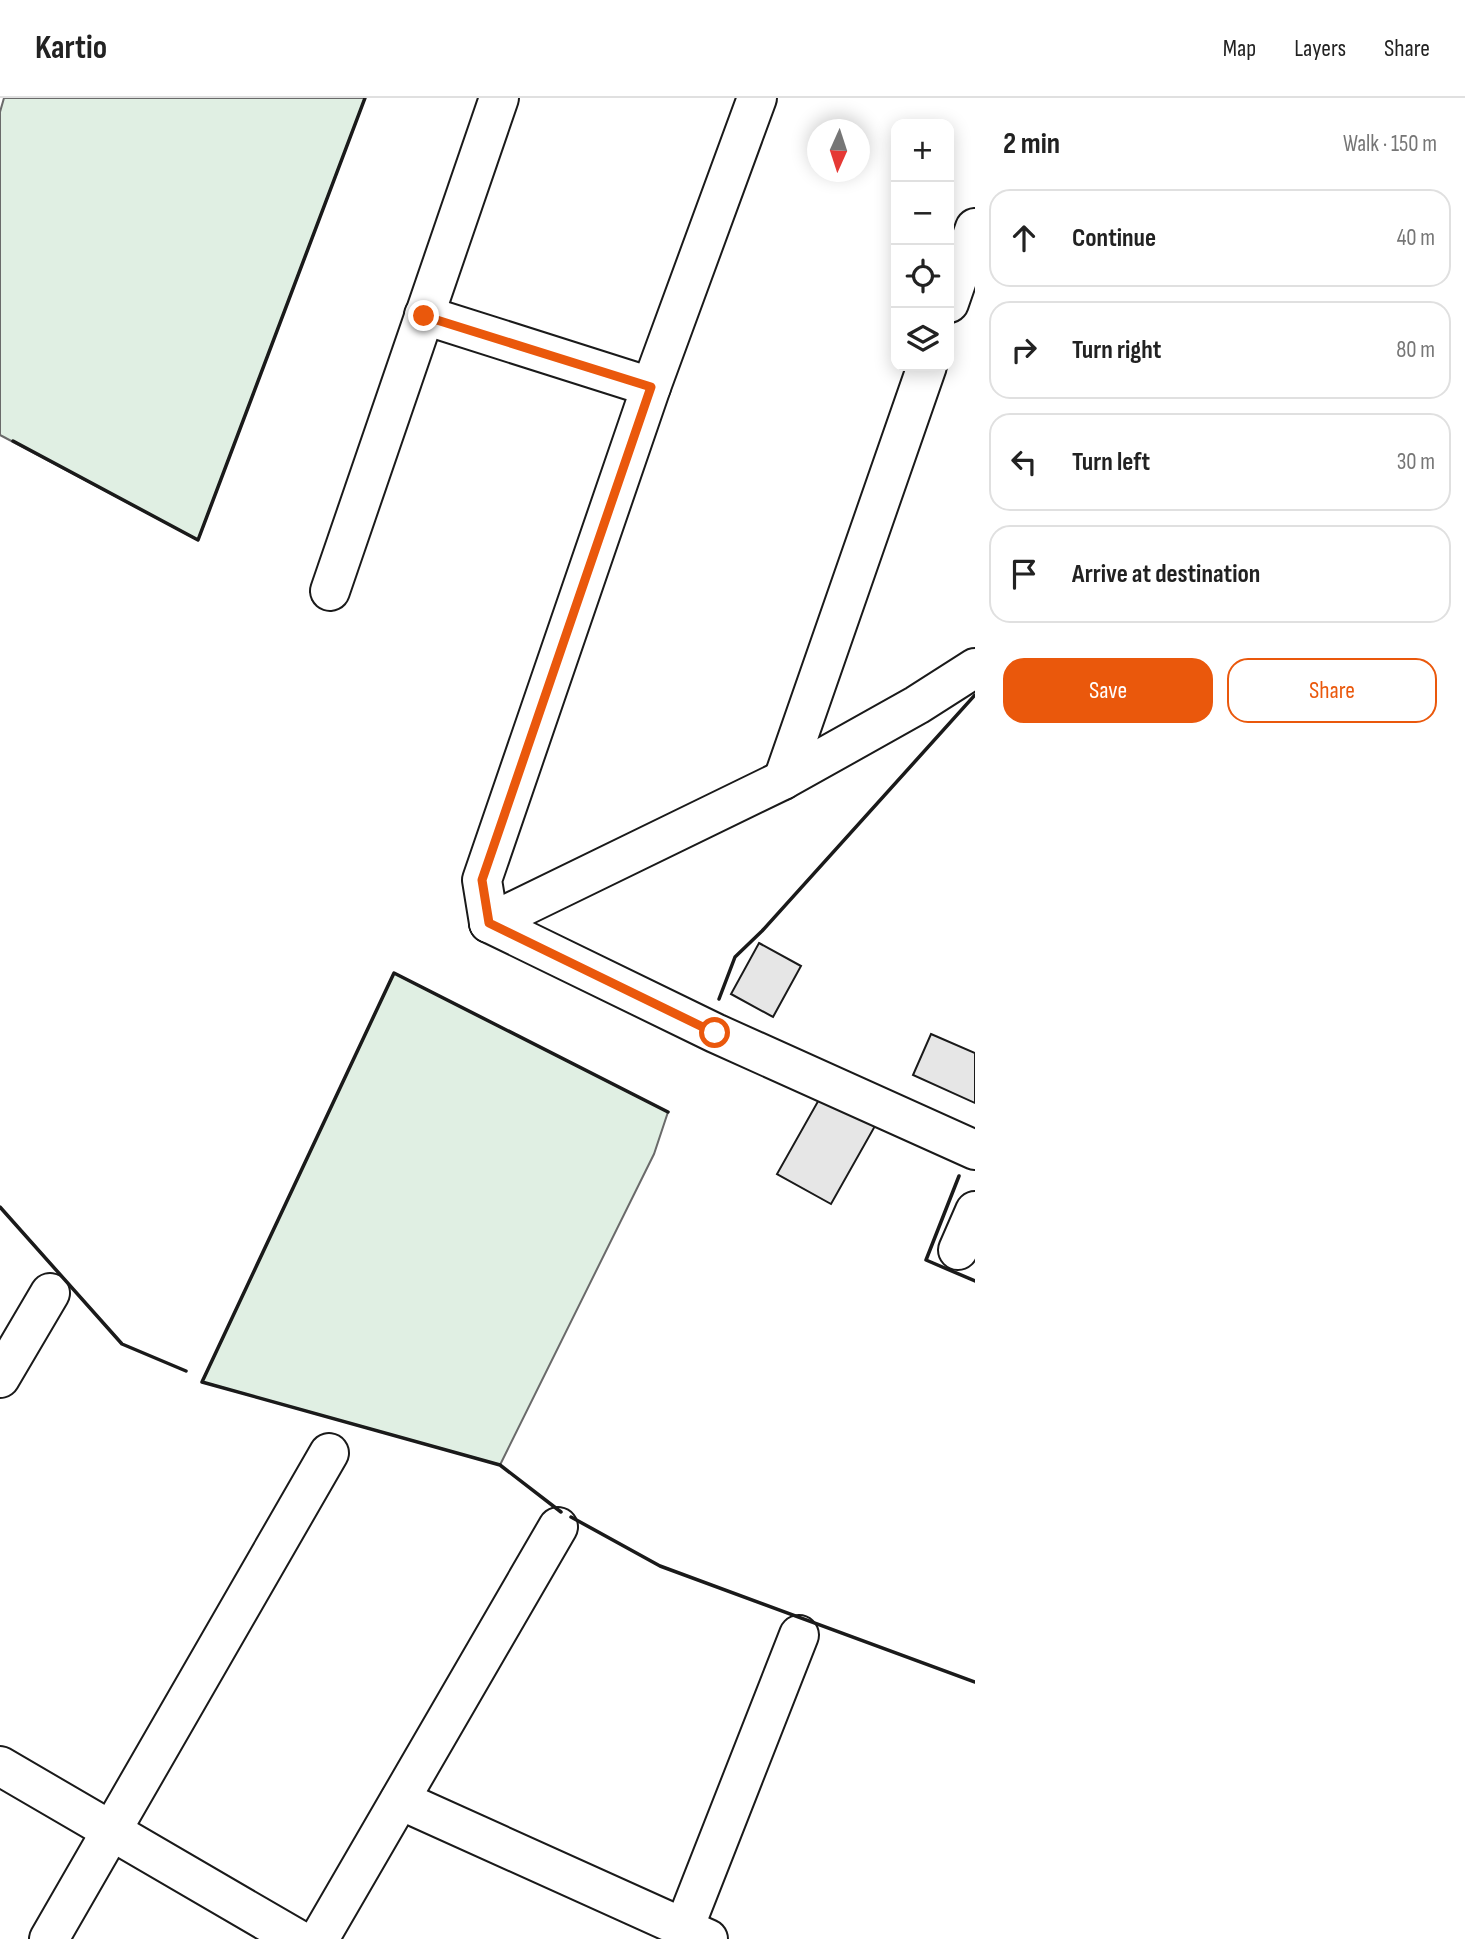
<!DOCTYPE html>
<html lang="en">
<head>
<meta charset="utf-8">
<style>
	:root { --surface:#fff; --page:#f2f2f2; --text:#222; --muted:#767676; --line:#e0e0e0; --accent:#ea580c }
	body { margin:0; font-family:"Sofia Sans Condensed",sans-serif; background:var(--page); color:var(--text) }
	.controls { position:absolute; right:21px; top:21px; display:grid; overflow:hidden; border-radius:14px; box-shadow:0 4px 18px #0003 }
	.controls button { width:63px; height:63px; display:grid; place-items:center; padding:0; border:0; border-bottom:2px solid var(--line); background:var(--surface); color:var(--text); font:35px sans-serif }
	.compass { position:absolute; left:807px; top:21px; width:63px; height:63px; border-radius:50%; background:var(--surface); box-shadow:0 4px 18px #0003; rotate:183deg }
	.stop { position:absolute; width:21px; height:21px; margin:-16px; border:5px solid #ea580c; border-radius:50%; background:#fff }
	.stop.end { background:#ea580c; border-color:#fff; box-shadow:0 2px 7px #0008 }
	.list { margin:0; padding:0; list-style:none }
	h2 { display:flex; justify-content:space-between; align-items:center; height:91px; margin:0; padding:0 28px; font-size:30px }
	h2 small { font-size:23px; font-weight:400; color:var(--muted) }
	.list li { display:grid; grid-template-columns:46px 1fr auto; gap:21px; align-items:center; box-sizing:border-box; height:98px; margin:0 14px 14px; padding:0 14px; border:2px solid var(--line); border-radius:21px }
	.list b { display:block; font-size:26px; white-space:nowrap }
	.list em { font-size:23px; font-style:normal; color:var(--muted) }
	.actions { display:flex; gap:14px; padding:21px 28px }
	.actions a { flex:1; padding:16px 0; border:2px solid var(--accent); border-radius:21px; text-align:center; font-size:24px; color:var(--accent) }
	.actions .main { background:var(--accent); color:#fff }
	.icon { flex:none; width:38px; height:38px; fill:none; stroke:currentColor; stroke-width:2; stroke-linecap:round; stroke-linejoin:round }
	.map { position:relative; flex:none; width:975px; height:1841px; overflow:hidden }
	header { display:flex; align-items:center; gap:42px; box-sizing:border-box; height:98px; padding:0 35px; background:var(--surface); border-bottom:2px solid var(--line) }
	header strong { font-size:33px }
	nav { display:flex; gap:38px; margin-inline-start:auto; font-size:24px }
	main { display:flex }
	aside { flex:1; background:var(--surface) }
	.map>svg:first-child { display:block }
</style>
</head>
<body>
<header>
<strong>Kartio</strong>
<nav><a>Map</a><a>Layers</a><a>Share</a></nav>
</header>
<main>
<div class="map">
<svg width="975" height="1841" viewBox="0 0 975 1841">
	<rect width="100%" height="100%" fill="#fff"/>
	<g fill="#e0efe3" stroke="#6a6a6a" stroke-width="2">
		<path d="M4 0H365L198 442 0 337V14Z"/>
		<path d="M394 875 668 1014 654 1056 500 1367 202 1284Z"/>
	</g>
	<g fill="#e6e6e6" stroke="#1a1a1a" stroke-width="2">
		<path d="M759 845 801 868 773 919 731 896Z"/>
		<path d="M931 936 975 955V1005L913 977Z"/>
		<path d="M821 998 875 1028 831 1106 777 1076Z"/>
	</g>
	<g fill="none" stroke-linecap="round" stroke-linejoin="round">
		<defs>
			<g id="street">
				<path d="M949 205 975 130"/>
				<path d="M424 217 651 289"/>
				<path d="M330 493 499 0"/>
				<path d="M783 682 927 268"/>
				<path d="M489 825 482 782 651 289 757 0"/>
				<path d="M489 825 783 682 917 607 975 570"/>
				<path d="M489 825 715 935 975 1052"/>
				<path d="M958 1152 975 1113"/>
				<path d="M0 1280 50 1195"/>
				<path d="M0 1668 297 1841"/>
				<path d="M400 1702 708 1841"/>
				<path d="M684 1830 799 1537"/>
				<path d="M49 1841 329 1355"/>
				<path d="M319 1841 558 1429"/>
			</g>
		</defs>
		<use href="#street" stroke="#1a1a1a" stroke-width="42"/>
		<use href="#street" stroke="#fff" stroke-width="38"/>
		<g stroke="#1a1a1a" stroke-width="3.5">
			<path d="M13 343 198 442 365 0"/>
			<path d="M719 901 735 859 762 833 975 597"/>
			<path d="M959 1078 926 1162 975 1183"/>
			<path d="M0 1109 122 1246 186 1273"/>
			<path d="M561 1414 500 1367 202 1284 394 875 668 1014"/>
			<path d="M571 1419 660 1468 975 1584"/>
		</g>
	</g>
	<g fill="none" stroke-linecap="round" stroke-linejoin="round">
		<path stroke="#ea580c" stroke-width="9" d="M424 218 651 289 482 782 489 825 715 935"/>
	</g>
</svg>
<div class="controls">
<button>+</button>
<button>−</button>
<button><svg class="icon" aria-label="locate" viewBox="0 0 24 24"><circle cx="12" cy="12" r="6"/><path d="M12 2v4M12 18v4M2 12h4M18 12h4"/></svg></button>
<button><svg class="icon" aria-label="layers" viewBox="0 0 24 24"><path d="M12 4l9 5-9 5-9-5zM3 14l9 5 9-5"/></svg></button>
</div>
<svg class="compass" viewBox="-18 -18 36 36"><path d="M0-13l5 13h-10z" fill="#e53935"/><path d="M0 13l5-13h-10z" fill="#767676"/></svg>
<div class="stop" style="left:715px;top:935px"></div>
<div class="stop end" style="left:424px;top:218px"></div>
</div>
<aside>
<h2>2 min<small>Walk · 150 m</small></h2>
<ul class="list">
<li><svg class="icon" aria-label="ahead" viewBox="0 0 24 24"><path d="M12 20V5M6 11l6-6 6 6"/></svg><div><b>Continue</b></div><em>40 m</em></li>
<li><svg class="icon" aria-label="right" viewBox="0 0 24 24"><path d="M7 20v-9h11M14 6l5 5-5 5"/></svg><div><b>Turn right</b></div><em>80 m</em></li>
<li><svg class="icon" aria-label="left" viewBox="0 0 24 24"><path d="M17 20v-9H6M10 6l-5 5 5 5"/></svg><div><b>Turn left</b></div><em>30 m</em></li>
<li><svg class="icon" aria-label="arrive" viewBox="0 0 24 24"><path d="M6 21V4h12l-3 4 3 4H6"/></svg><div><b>Arrive at destination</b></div></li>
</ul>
<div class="actions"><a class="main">Save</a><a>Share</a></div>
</aside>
</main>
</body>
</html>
